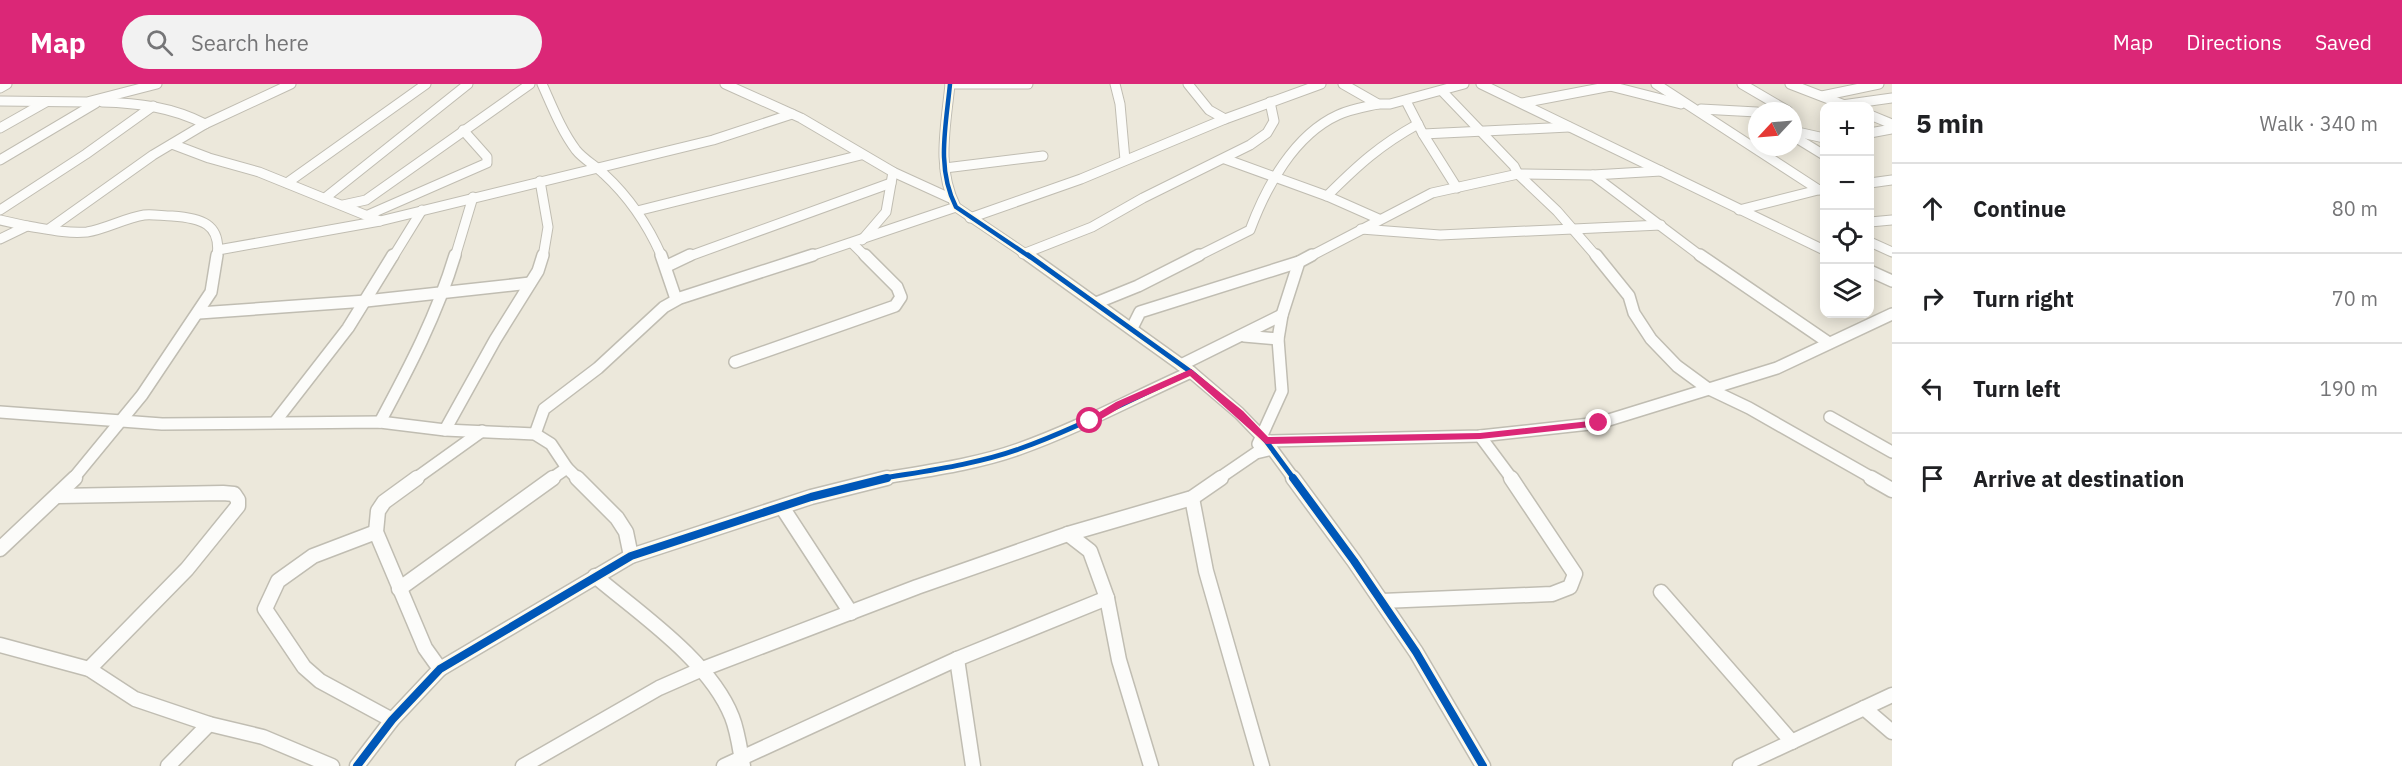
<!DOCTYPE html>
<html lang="en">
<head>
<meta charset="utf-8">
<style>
	:root { --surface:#fff; --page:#f2f2f2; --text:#202124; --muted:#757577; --line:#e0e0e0; --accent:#db2777 }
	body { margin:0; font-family:"IBM Plex Sans",sans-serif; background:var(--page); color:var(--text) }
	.controls { position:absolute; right:18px; top:18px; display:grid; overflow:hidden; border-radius:12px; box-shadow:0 3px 15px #0003 }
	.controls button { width:54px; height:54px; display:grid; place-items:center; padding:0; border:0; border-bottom:2px solid var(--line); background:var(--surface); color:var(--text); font:30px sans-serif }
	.compass { position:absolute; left:1748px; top:18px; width:54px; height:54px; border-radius:50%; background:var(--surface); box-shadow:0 3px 15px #0003; rotate:244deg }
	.stop { position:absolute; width:18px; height:18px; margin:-14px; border:4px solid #db2777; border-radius:50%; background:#fff }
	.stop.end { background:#db2777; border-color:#fff; box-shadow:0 2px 6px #0008 }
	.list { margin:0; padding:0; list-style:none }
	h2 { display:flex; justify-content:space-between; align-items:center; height:78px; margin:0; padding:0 24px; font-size:26px }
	h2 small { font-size:20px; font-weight:400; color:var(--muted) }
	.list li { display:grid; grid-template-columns:39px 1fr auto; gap:18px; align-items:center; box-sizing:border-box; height:90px; padding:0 24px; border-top:2px solid var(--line) }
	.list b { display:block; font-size:22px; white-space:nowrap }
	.list em { font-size:20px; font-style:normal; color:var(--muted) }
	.icon { flex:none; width:33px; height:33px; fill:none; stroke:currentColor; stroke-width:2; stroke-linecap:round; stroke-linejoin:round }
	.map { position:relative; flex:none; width:1892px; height:682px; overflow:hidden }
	header { display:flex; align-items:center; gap:36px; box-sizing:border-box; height:84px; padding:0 30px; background:var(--accent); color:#fff }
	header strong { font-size:28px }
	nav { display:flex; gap:33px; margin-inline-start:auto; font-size:21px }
	.search { width:420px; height:54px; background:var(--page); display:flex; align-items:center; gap:15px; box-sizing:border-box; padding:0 21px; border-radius:33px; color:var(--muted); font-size:22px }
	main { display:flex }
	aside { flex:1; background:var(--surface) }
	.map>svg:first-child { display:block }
</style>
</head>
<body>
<header>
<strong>Map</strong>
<div class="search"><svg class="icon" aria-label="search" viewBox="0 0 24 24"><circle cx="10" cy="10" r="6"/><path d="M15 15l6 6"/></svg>Search here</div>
<nav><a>Map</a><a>Directions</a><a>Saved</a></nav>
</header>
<main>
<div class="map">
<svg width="1892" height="682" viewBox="0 0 1892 682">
	<rect width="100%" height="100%" fill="#ece8db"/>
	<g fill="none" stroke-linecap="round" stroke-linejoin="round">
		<defs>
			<g id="street-far2">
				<path d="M542 0C552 22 561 46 576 66 584 76 595 81 604 90 629 113 648 141 662 173"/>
				<path d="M725 0 801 34 893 88 886 128 862 156"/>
				<path d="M950 0C946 42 936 84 956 123L1030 173"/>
				<path d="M950 0H1028"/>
				<path d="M1115 0 1120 20 1125 76"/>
				<path d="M1188 0 1209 26 1225 35"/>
				<path d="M1343 0 1378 20H1390L1464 0"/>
				<path d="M1481 0 1824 166"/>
				<path d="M1656 0 1819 106"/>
				<path d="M1742 0 1788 27"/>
				<path d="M1790 0 1847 22"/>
				<path d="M1610 2 1681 20"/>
				<path d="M0 4 7 0"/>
				<path d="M1442 7 1514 82 1518 90 1557 127 1597 173"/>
				<path d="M1822 12 1879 0"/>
				<path d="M0 17 87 18 157 0"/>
				<path d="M1406 17 1423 50 1457 104"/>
				<path d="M102 18C138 19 172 23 205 40"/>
				<path d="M1522 19 1616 1"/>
				<path d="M1842 21 1892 14"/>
				<path d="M1701 25 1757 28"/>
				<path d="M1870 31 1892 40"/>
				<path d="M0 44 46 18"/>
				<path d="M1793 47 1824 54"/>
				<path d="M1870 49 1892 45"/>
				<path d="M1423 50 1569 43"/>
				<path d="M1793 52 1824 71"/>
				<path d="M172 60 209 74 259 88 380 137"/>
				<path d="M1225 75 1327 112 1379 135"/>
				<path d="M0 76 96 19"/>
				<path d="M945 84 1043 72"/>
				<path d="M893 88 950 114"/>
				<path d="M1593 91 1702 173"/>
				<path d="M540 97 548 143 543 173"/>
				<path d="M287 99 426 0"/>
				<path d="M1870 99 1892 96"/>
				<path d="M1327 112C1358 81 1380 61 1418 40"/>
				<path d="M325 114 468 0"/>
				<path d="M343 121 366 116 530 0"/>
				<path d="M0 126 86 70 153 22"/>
				<path d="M1739 126 1822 105"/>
				<path d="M637 127 861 71"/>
				<path d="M368 131 487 79V73L463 46"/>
				<path d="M970 134 1081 95 1225 35 1321 0"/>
				<path d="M0 136 27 142 0 155"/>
				<path d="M1870 138 1892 136"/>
				<path d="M27 142C46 145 67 150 87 148 106 145 125 134 144 131 153 130 163 132 172 132 200 134 222 139 217 173"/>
				<path d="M49 145 153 71 205 40 291 0"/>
				<path d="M1361 145 1440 151 1661 141"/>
				<path d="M1870 158 1892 168"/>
				<path d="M852 159 866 173"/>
				<path d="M218 166 380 137 713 56 792 30"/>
				<path d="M1023 170 1092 143 1143 114 1250 61 1267 49 1274 37 1270 18"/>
				<path d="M393 173 422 126"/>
				<path d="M455 173 473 113"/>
				<path d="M687 173 891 99"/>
				<path d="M808 173 956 123"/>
				<path d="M1196 173 1250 146C1266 103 1294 51 1338 31 1351 25 1365 23 1378 20"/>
				<path d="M1309 173 1432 109 1518 90 1593 91 1661 87"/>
			</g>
			<g id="street-far1">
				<path d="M661 171 676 215"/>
				<path d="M1028 171 1191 288 1239 329 1266 357 1294 395"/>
				<path d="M1596 171 1629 212 1634 229 1651 255 1677 282 1707 304 1749 324 1874 395"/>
				<path d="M1700 171 1829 259"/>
				<path d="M667 182 690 171"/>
				<path d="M1870 187 1892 197"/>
				<path d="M1096 219 1138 202 1199 171"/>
				<path d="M199 229 366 217 530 199"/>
				<path d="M1132 244 1140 228 1299 178"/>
				<path d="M1244 252 1278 255"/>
				<path d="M735 278 895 222 901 213 897 203 865 171"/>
				<path d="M1181 281 1282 231"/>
				<path d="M0 328 162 340 380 338 445 346 535 350 551 360 567 384 578 395"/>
				<path d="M1830 333 1892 368"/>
				<path d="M275 338 348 244 393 171"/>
				<path d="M380 338C409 284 437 231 455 171"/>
				<path d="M445 346 495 256 538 187 543 171"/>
				<path d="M535 350 544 325 598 284 664 223 680 214 813 171"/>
				<path d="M1480 352 1512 395"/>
				<path d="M1266 357 1480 352 1599 339 1777 284 1892 230"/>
				<path d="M1258 360 1282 307 1278 255 1282 231 1299 178 1312 171"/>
				<path d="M73 395 142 311 211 208 217 171"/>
				<path d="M415 395 482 347"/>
				<path d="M551 395 567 384"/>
				<path d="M879 395C925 387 974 381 1019 365 1078 344 1133 314 1191 288"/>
				<path d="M1218 395 1256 369 1272 365"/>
			</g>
			<g id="street">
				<path d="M417 394 384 418 378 427 376 448 425 564 440 585"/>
				<path d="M577 394 617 434 626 448 631 472"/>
				<path d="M1293 394 1354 477 1416 568 1483 682"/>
				<path d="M1871 394 1892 406"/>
				<path d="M58 412 223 409 234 410 238 416V422L187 485 89 585"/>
				<path d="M1192 414 1206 487 1262 682"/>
				<path d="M782 423 851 529"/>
				<path d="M376 448 313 472 278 497 265 525 304 583 320 597 392 636"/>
				<path d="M1068 450 1090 467 1107 514 1119 576 1151 682"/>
				<path d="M0 465 75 394"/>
				<path d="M595 492C640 530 710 577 732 633 738 648 740 666 743 682"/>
				<path d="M399 505 553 394"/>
				<path d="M1661 508 1792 658"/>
				<path d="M1382 517 1552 510 1570 503 1575 490 1511 394"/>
				<path d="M0 561 89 585 135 615 209 640 263 653 332 682"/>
				<path d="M957 575 973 682"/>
				<path d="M1864 624 1892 648"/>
				<path d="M168 682 209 640"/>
				<path d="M357 682 392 636 440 585 631 472 811 413 887 394"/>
				<path d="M523 682 659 604 700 586 917 503 1068 450 1192 414 1221 394"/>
				<path d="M724 682 957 575 1107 514"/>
				<path d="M1740 682 1892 611"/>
			</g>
		</defs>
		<use href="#street-far2" stroke="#c0bdb2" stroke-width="11"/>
		<use href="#street-far1" stroke="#c0bdb2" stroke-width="14"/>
		<use href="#street" stroke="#c0bdb2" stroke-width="17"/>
		<use href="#street-far2" stroke="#fcfcfa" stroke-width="9"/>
		<use href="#street-far1" stroke="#fcfcfa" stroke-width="11"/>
		<use href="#street" stroke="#fcfcfa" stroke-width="14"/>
		<defs>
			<path id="cycleway-far2" d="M950 0C946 42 936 84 956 123L1030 173"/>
			<g id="cycleway-far1">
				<path d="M1028 171 1191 288 1239 329 1266 357 1294 395"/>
				<path d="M879 395C925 387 974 381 1019 365 1078 344 1133 314 1191 288"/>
			</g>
			<g id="cycleway">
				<path d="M1293 394 1354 477 1416 568 1483 682"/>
				<path d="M357 682 392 636 440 585 631 472 811 413 887 394"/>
			</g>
		</defs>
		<use href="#cycleway-far2" stroke="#fffae6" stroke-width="8"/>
		<use href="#cycleway-far1" stroke="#fffae6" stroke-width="9"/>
		<use href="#cycleway" stroke="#fffae6" stroke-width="11"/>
		<use href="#cycleway-far2" stroke="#0057b8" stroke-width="4.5"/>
		<use href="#cycleway-far1" stroke="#0057b8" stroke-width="5"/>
		<use href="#cycleway" stroke="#0057b8" stroke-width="8"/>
	</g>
	<path fill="#db2777" d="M1191 285 1243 327 1268 353 1480 349 1599 336 1604 339 1599 342 1480 355 1266 360 1190 292 1123 322 1093 340 1090 341 1085 337 1116 318Z"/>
</svg>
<div class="controls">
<button>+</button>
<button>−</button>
<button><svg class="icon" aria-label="locate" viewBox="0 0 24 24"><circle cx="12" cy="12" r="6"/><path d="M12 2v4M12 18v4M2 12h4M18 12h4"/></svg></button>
<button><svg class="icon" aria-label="layers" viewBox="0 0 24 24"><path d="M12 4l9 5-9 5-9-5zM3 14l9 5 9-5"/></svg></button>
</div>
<svg class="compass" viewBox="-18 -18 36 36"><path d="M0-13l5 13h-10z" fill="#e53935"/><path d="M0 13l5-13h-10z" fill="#757577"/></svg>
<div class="stop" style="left:1090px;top:337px"></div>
<div class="stop end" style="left:1599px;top:339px"></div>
</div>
<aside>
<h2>5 min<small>Walk · 340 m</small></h2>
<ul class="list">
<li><svg class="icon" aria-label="ahead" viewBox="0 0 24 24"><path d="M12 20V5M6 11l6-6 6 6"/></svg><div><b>Continue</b></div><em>80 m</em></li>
<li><svg class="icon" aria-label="right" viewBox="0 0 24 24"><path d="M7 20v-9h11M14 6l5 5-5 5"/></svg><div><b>Turn right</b></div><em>70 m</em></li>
<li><svg class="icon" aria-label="left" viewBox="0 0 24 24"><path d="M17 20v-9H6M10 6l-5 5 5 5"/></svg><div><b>Turn left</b></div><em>190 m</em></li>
<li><svg class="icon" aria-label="arrive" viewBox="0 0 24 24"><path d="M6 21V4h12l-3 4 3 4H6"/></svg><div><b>Arrive at destination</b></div></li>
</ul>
</aside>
</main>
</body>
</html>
